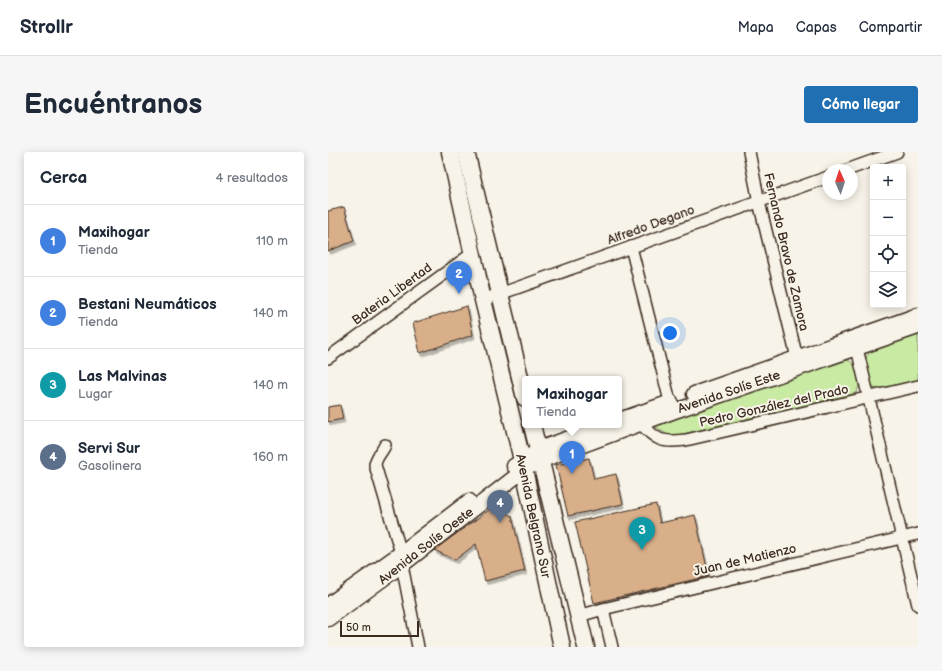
<!DOCTYPE html>
<html lang="es">
<head>
<meta charset="utf-8">
<style>
	:root { --surface:#fff; --page:#f6f6f7; --text:#1f2937; --muted:#747a83; --line:#e0e1e3; --accent:#1f6fb2 }
	body { margin:0; font-family:"Balsamiq Sans",sans-serif; background:var(--page); color:var(--text) }
	.controls { position:absolute; right:12px; top:12px; display:grid; overflow:hidden; border-radius:4px; box-shadow:0 2px 10px #0003 }
	.controls button { width:36px; height:36px; display:grid; place-items:center; padding:0; border:0; border-bottom:1px solid var(--line); background:var(--surface); color:var(--text); font:20px sans-serif }
	.compass { position:absolute; left:494px; top:12px; width:36px; height:36px; border-radius:50%; background:var(--surface); box-shadow:0 2px 10px #0003; rotate:357deg }
	.scale { position:absolute; left:12px; bottom:10px; width:79px; box-sizing:border-box; padding-left:4px; border:2px solid #3b2a1e; border-top:0; font-size:11px; line-height:14px; white-space:nowrap; color:#3b2a1e; -webkit-text-stroke:3px #f7f3e8; paint-order:stroke }
	.you { position:absolute; left:342px; top:181px; width:14px; height:14px; margin:-10px; border:3px solid #fff; border-radius:50%; background:#1a73e8; box-shadow:0 0 0 6px #1a73e833 }
	.badge { display:grid; place-items:center; width:26px; height:26px; border-radius:50%; background:var(--accent); color:#fff; font-size:13px; font-weight:700 }
	.pin { position:absolute; translate:-50% -33px; filter:drop-shadow(0 1px 2px #0008) }
	.pin::after { content:''; position:absolute; top:21px; width:14px; height:12px; background:inherit; clip-path:polygon(0 0,100% 0,50% 100%) }
	.popup { position:absolute; left:194px; top:224px; width:100px; height:52px; box-sizing:border-box; display:grid; place-content:center; border-radius:4px; background:var(--surface); filter:drop-shadow(0 1px 3px #0005); font-size:13px; white-space:nowrap; color:var(--muted) }
	.popup b { font-size:15px; color:var(--text) }
	.popup::after { content:''; position:absolute; left:50%; top:100%; margin-left:-8px; border:8px solid transparent; border-top-color:var(--surface) }
	.list { margin:0; padding:0; list-style:none }
	h2 { display:flex; justify-content:space-between; align-items:center; height:52px; margin:0; padding:0 16px; font-size:17px }
	h2 small { font-size:13px; font-weight:400; color:var(--muted) }
	.list li { display:grid; grid-template-columns:26px 1fr auto; gap:12px; align-items:center; box-sizing:border-box; height:72px; padding:0 16px; border-top:1px solid var(--line) }
	.list b { display:block; font-size:15px; white-space:nowrap }
	.list p { margin:0; font-size:13px; white-space:nowrap; color:var(--muted) }
	.list em { font-size:13px; font-style:normal; color:var(--muted) }
	.icon { flex:none; width:22px; height:22px; fill:none; stroke:currentColor; stroke-width:2; stroke-linecap:round; stroke-linejoin:round }
	.map { position:relative; flex:none; width:590px; height:495px; overflow:hidden; border-radius:4px }
	header { display:flex; align-items:center; gap:24px; box-sizing:border-box; height:56px; padding:0 20px; background:var(--surface); border-bottom:1px solid var(--line) }
	header strong { font-size:19px }
	nav { display:flex; gap:22px; margin-inline-start:auto; font-size:14px }
	.intro { display:flex; align-items:center; justify-content:space-between; box-sizing:border-box; height:96px; padding:0 24px }
	h1 { margin:0; font-size:28px }
	.button { padding:10px 18px; border-radius:4px; background:var(--accent); color:#fff; font-size:14px; font-weight:700 }
	main { display:flex; gap:24px; padding:0 24px }
	aside { flex:1; background:var(--surface); border-radius:4px; box-shadow:0 2px 10px #0003 }
	.map>svg:first-child { display:block }
</style>
</head>
<body>
<header>
<strong>Strollr</strong>
<nav><a>Mapa</a><a>Capas</a><a>Compartir</a></nav>
</header>
<div class="intro"><h1>Encuéntranos</h1><a class="button">Cómo llegar</a></div>
<main>
<aside>
<h2>Cerca<small>4 resultados</small></h2>
<ul class="list">
<li><span class="badge" style="background:#3f7fe0">1</span><div><b>Maxihogar</b><p>Tienda</p></div><em>110 m</em></li>
<li><span class="badge" style="background:#3f7fe0">2</span><div><b>Bestani Neumáticos</b><p>Tienda</p></div><em>140 m</em></li>
<li><span class="badge" style="background:#0f9aa8">3</span><div><b>Las Malvinas</b><p>Lugar</p></div><em>140 m</em></li>
<li><span class="badge" style="background:#5c6f8a">4</span><div><b>Servi Sur</b><p>Gasolinera</p></div><em>160 m</em></li>
</ul>
</aside>
<div class="map">
<svg width="590" height="495" viewBox="0 0 590 495">
	<defs>
		<filter id="shadow"><feDropShadow dx="2" dy="3.5" stdDeviation="0" flood-color="#0004"/></filter>
	</defs>
	<rect width="100%" height="100%" fill="#f7f3e8"/>
	<filter id="ink" filterUnits="userSpaceOnUse"><feTurbulence type="fractalNoise" baseFrequency=".025" numOctaves="2"/><feDisplacementMap in="SourceGraphic" scale="8" xChannelSelector="R" yChannelSelector="G"/><feConvolveMatrix kernelMatrix="1 2 1 2 8 2 1 2 1" color-interpolation-filters="sRGB"/></filter>
	<g filter="url(#ink)">
		<g fill="#c8eaa3" stroke="#828a60">
			<path d="M590 181V228L551 238 546 236 544 233C542 227 537 215 537 209 538 194 577 185 590 181Z"/>
			<path d="M514 207C519 208 524 209 526 213 531 221 533 233 528 241L346 284H341L328 275 329 271Z"/>
		</g>
		<g fill="#d9af8a" stroke="#3b2a1e" filter="url(#shadow)">
			<path d="M16 55 26 89 0 99V59Z"/>
			<path d="M139 154 145 183 92 201 85 171Z"/>
			<path d="M12 253 15 267 0 270V255Z"/>
			<path d="M261 306 266 327 288 322 295 352 240 364 228 313Z"/>
			<path d="M328 352 332 371 367 363 381 424 266 451 247 370Z"/>
			<path d="M165 355 184 364 197 419 157 429 148 392 127 408 106 398Z"/>
		</g>
		<g fill="none" stroke-linecap="round" stroke-linejoin="round">
			<defs>
				<g id="minor">
					<path d="M421 0 431 50 469 206"/>
					<path d="M519 18 569 0"/>
					<path d="M303 95 344 257"/>
					<path d="M155 148 500 25"/>
					<path d="M527 188 590 453"/>
					<path d="M0 206 145 101"/>
					<path d="M313 272C330 289 333 291 358 288L590 234"/>
					<path d="M57 293C54 301 48 304 47 313L73 401"/>
					<path d="M74 413 90 495"/>
					<path d="M275 457 284 495"/>
					<path d="M251 464 275 457 590 382"/>
				</g>
				<g id="major">
					<path d="M366 242 590 163"/>
					<path d="M291 268 343 250"/>
					<path d="M186 314 216 295 278 273"/>
					<path d="M0 453 73 401 141 349"/>
					<path d="M0 467 74 413 196 318 212 309 344 260 590 175"/>
				</g>
				<g id="highway">
					<path d="M122 0 155 148 194 308 234 495"/>
					<path d="M138 0 197 246"/>
					<path d="M204 273 258 495"/>
				</g>
			</defs>
			<use href="#minor" stroke="#3b2a1e" stroke-width="14"/>
			<use href="#major" stroke="#3b2a1e" stroke-width="17"/>
			<use href="#highway" stroke="#3b2a1e" stroke-width="19"/>
			<use href="#minor" stroke="#f7f3e8" stroke-width="11"/>
			<use href="#major" stroke="#f7f3e8" stroke-width="14"/>
			<use href="#highway" stroke="#f7f3e8" stroke-width="16"/>
		</g>
	</g>
	<g text-anchor="middle" dominant-baseline="central" stroke-width="4" stroke-linejoin="round" paint-order="stroke">
		<g font-size="13" fill="#3b2a1e" stroke="#f7f3e8">
			<text transform="translate(323 73) rotate(-20)">Alfredo Degano</text>
			<text transform="translate(458 100) rotate(77)">Fernando Bravo de Zamora</text>
			<text transform="translate(64 142) rotate(-36)">Bateria Libertad</text>
			<text transform="translate(401 240) rotate(-19)">Avenida Solís Este</text>
			<text transform="translate(446 254) rotate(-13)">Pedro González del Prado</text>
			<text transform="translate(205 364) rotate(78)">Avenida Belgrano Sur</text>
			<text transform="translate(98 394) rotate(-38)">Avenida Solís Oeste</text>
			<text transform="translate(417 408) rotate(-13)">Juan de Matienzo</text>
		</g>
	</g>
</svg>
<div class="controls">
<button>+</button>
<button>−</button>
<button><svg class="icon" aria-label="locate" viewBox="0 0 24 24"><circle cx="12" cy="12" r="6"/><path d="M12 2v4M12 18v4M2 12h4M18 12h4"/></svg></button>
<button><svg class="icon" aria-label="layers" viewBox="0 0 24 24"><path d="M12 4l9 5-9 5-9-5zM3 14l9 5 9-5"/></svg></button>
</div>
<svg class="compass" viewBox="-18 -18 36 36"><path d="M0-13l5 13h-10z" fill="#e53935"/><path d="M0 13l5-13h-10z" fill="#747a83"/></svg>
<div class="scale">50 m</div>
<div class="you"></div>
<div class="pin badge" style="left:244px;top:322px;background:#3f7fe0">1</div>
<div class="popup"><b>Maxihogar</b>Tienda</div>
<div class="pin badge" style="left:131px;top:142px;background:#3f7fe0">2</div>
<div class="pin badge" style="left:314px;top:398px;background:#0f9aa8">3</div>
<div class="pin badge" style="left:172px;top:371px;background:#5c6f8a">4</div>
</div>
</main>
</body>
</html>
